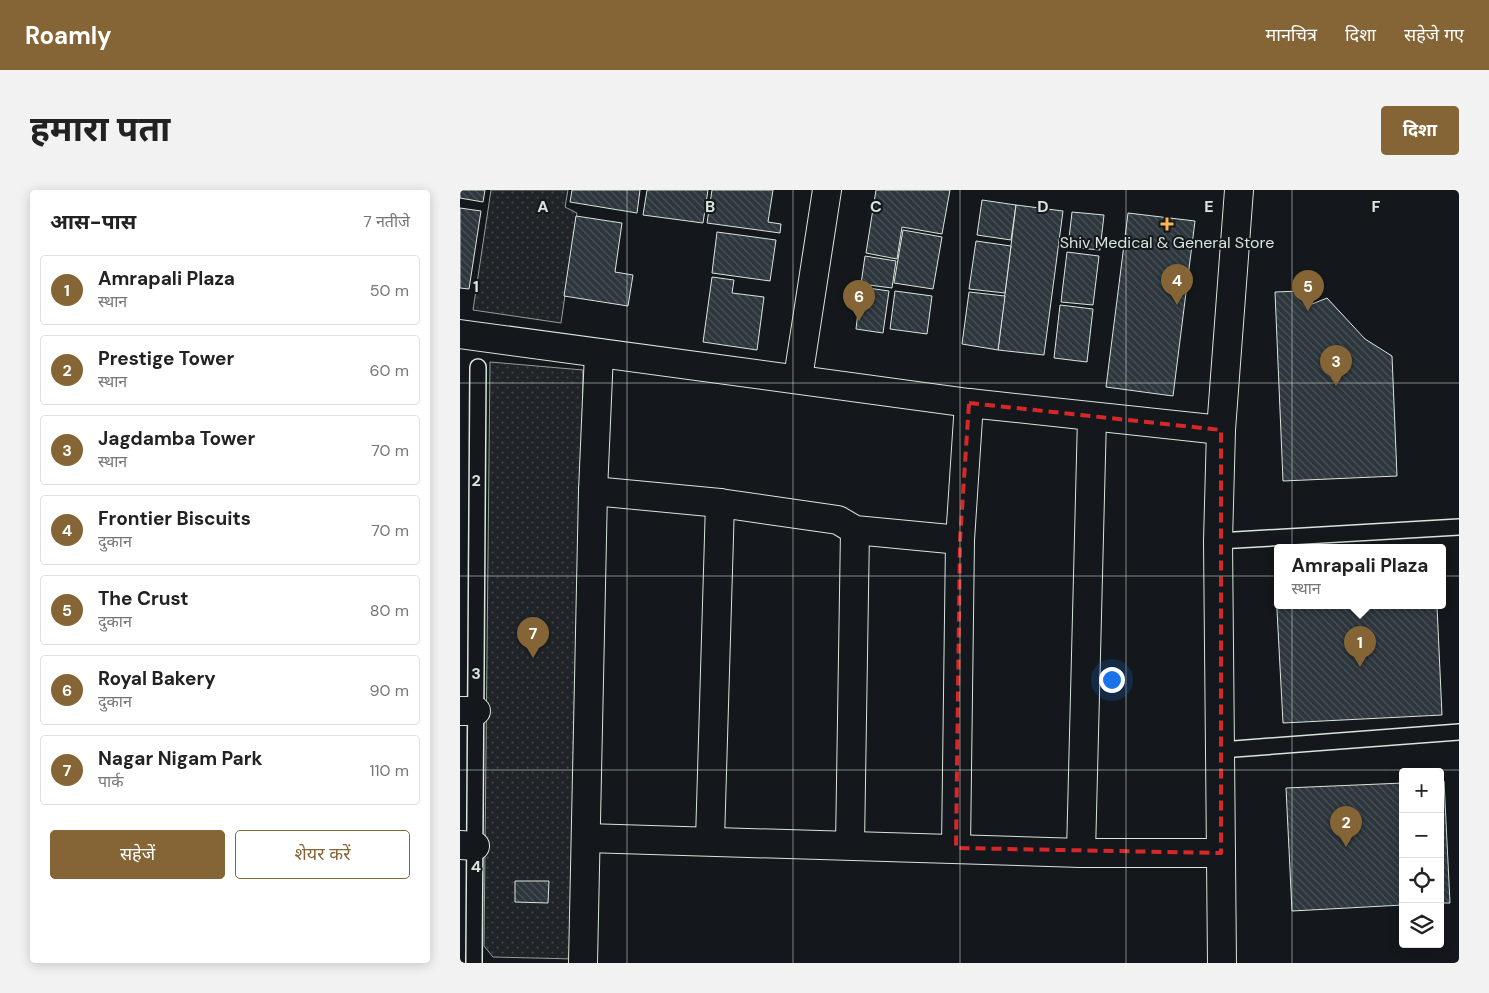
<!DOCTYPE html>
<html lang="hi">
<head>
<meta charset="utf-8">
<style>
	:root { --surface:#fff; --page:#f2f2f2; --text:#222; --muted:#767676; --line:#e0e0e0; --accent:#856535 }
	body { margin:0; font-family:"DM Sans","Noto Sans Devanagari",sans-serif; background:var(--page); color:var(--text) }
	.controls { position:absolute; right:15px; bottom:15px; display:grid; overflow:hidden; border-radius:5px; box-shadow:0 2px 12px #0003 }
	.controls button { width:45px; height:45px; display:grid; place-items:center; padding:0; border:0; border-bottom:1px solid var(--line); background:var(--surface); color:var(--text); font:25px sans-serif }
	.you { position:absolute; left:651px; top:489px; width:18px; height:18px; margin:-12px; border:4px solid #fff; border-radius:50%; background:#1a73e8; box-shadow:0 0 0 8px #1a73e833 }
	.badge { display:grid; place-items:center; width:32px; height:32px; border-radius:50%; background:var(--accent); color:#fff; font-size:16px; font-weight:700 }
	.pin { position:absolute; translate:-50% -41px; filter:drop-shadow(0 1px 2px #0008) }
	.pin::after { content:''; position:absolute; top:26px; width:18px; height:15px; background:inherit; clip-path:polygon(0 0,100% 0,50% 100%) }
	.popup { position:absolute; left:814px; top:354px; width:172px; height:65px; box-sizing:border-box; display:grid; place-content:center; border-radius:5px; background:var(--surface); filter:drop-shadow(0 1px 4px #0005); font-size:16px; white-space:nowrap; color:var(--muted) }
	.popup b { font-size:19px; color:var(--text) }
	.popup::after { content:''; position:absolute; left:50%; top:100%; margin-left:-10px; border:10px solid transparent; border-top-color:var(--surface) }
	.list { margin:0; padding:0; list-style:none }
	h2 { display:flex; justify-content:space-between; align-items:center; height:65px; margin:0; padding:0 20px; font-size:21px }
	h2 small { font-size:16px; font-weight:400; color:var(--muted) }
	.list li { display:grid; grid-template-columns:32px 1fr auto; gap:15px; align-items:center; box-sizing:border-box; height:70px; margin:0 10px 10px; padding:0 10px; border:1px solid var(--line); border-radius:5px }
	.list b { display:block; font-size:19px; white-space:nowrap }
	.list p { margin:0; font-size:16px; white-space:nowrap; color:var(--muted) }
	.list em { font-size:16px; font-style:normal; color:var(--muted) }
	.actions { display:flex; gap:10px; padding:15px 20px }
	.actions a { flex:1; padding:11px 0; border:1px solid var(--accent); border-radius:5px; text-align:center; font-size:18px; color:var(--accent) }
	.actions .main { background:var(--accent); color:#fff }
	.icon { flex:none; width:28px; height:28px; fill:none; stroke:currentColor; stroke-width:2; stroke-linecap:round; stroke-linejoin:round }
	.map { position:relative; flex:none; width:999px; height:773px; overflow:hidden; border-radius:5px }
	header { display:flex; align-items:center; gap:30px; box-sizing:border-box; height:70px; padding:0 25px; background:var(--accent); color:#fff }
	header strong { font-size:24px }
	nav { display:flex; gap:28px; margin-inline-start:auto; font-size:18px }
	.intro { display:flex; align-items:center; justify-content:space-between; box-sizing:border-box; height:120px; padding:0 30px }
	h1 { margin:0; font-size:35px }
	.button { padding:12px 22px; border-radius:5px; background:var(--accent); color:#fff; font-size:18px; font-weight:700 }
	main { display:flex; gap:30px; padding:0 30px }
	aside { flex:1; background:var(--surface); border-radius:5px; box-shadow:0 2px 12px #0003 }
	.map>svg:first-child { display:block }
</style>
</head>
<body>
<header>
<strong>Roamly</strong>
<nav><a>मानचित्र</a><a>दिशा</a><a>सहेजे गए</a></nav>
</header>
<div class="intro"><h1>हमारा पता</h1><a class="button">दिशा</a></div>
<main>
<aside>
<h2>आस-पास<small>7 नतीजे</small></h2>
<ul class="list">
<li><span class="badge">1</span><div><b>Amrapali Plaza</b><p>स्थान</p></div><em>50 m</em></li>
<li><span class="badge">2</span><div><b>Prestige Tower</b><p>स्थान</p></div><em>60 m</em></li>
<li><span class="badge">3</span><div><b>Jagdamba Tower</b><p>स्थान</p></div><em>70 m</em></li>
<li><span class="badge">4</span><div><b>Frontier Biscuits</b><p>दुकान</p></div><em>70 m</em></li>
<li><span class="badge">5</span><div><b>The Crust</b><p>दुकान</p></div><em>80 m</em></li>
<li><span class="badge">6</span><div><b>Royal Bakery</b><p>दुकान</p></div><em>90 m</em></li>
<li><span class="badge">7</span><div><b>Nagar Nigam Park</b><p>पार्क</p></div><em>110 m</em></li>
</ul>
<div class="actions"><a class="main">सहेजें</a><a>शेयर करें</a></div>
</aside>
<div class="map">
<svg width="999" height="773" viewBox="0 0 999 773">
	<defs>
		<pattern id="grass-dots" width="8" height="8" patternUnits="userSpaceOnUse" patternTransform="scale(1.25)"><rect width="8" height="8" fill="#202428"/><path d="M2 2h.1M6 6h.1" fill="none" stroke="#404447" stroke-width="1.8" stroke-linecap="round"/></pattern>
		<pattern id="building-back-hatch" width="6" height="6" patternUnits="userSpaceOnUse" patternTransform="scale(1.25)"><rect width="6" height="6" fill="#2c363c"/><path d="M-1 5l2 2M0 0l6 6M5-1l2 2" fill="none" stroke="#4a5358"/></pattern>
	</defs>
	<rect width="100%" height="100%" fill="#14181c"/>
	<g fill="url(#grass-dots)" stroke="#939e99">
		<path d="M31 0H108L105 17 117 23 101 133 13 120Z"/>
		<path d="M30 172 123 180 114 769 33 767 24 756Z"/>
	</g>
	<g fill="url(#building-back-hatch)" stroke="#d8e6dc">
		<path d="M0 0H25L23 12 0 8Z"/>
		<path d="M112 0H180L177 23 110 12Z"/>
		<path d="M187 0H248L243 33 183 25Z"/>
		<path d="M252 0H313L308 32 321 34 320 43 247 33Z"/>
		<path d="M416 0H490L482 44 442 37 437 69 406 63Z"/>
		<path d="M522 10 556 15 551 50 517 45Z"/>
		<path d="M556 15 603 21 584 165 538 160Z"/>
		<path d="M0 18 21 21 9 99 0 98Z"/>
		<path d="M612 22 644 25 640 60 608 57Z"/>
		<path d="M668 23 735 31 713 206 646 197Z"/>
		<path d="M116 26 162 33 155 82 173 85 168 116 104 106Z"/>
		<path d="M443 40 482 47 473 99 434 93Z"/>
		<path d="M257 42 316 50 310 91 252 83Z"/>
		<path d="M516 51 551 56 545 103 509 99Z"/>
		<path d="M607 62 639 66 633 115 601 112Z"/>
		<path d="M405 66 436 71 432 98 401 94Z"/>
		<path d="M252 87 274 90 272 103 304 107 297 160 243 152Z"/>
		<path d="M401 97 429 101 423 143 396 139Z"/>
		<path d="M435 101 472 106 467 144 430 139Z"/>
		<path d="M841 101 847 116 867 108 905 149 932 166 937 286 823 291 815 102Z"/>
		<path d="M509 102 545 106 538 160 502 154Z"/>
		<path d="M600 115 633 119 627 172 594 168Z"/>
		<path d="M815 383H818V416H977L982 525 823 533Z"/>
		<path d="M980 591H984L990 713H980Z"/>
		<path d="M943 593V715L832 721 826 598Z"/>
		<path d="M55 691H89L88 713 55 712Z"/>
	</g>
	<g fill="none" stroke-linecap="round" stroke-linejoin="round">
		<defs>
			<g id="lane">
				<path d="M758 351 999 337"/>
				<path d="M761 560 999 542"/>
				<path d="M14 773 18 177"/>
			</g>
			<g id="street">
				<path d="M0 144 509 213 761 240"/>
				<path d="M338 188 367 0"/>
				<path d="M133 301 260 313 378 330 395 340 500 350"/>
				<path d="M0 521H16"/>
				<path d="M126 648 621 663H761"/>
				<path d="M250 650 260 313"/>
				<path d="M0 655 15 656"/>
				<path d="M390 655 395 340"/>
				<path d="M496 658 500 350 509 213"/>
				<path d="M621 663 632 227"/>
				<path d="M123 773 133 301 139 163"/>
				<path d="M762 773 758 351 761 240 779 0"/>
			</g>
		</defs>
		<use href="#lane" stroke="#d8e6dc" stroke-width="18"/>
		<use href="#street" stroke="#d8e6dc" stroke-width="30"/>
		<use href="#lane" stroke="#14181c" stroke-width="15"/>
		<use href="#street" stroke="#14181c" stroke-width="28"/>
	</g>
	<path fill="none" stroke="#d62828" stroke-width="4" stroke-dasharray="10 6" stroke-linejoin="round" d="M509 213 761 240V663L496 658 500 350Z"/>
	<path fill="none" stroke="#d8e6dc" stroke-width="1" stroke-opacity="0.55" d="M167 0V773M333 0V773M500 0V773M666 0V773M832 0V773M0 193H999M0 386H999M0 580H999"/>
	<path fill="#ffb74d" stroke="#14181c" stroke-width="2" d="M704.5 26.5h5v5h5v5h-5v5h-5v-5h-5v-5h5z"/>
	<g text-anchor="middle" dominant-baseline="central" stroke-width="4" stroke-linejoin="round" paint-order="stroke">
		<g font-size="16" fill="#d8e6dc" stroke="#14181c">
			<text x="707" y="52">Shiv Medical &amp; General Store</text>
		</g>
	</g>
	<g font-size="16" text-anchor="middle" font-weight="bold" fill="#d8e6dc" stroke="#14181c" stroke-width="4" stroke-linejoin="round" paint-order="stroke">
		<text x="83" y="22">A</text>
		<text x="250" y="22">B</text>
		<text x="416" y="22">C</text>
		<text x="583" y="22">D</text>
		<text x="749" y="22">E</text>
		<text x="916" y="22">F</text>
		<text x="16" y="102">1</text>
		<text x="16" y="296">2</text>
		<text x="16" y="489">3</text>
		<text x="16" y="682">4</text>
	</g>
</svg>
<div class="controls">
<button>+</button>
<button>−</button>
<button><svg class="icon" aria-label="locate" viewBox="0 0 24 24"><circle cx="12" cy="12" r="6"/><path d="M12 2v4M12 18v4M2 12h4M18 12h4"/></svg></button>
<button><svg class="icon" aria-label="layers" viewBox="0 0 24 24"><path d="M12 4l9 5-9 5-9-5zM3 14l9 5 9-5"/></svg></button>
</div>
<div class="you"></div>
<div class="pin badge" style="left:900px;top:477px">1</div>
<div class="popup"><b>Amrapali Plaza</b>स्थान</div>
<div class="pin badge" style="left:886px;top:657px">2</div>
<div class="pin badge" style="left:876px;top:196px">3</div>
<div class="pin badge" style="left:717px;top:115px">4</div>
<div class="pin badge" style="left:848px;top:121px">5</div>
<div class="pin badge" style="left:399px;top:131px">6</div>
<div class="pin badge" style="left:73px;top:468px">7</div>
</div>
</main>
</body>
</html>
